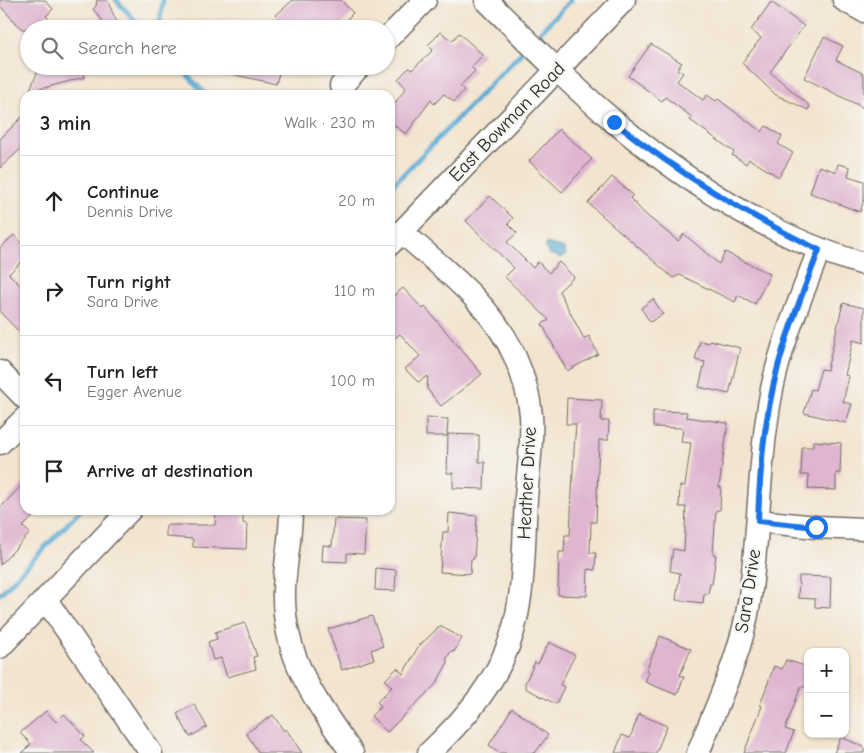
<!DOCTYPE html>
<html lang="en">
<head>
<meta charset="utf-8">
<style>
	:root { --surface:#fff; --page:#f6f6f6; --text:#222; --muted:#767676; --line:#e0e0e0 }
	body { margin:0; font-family:"Comic Neue",sans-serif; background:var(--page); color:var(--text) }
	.controls { position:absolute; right:15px; bottom:15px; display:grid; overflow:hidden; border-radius:10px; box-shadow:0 1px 4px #0004 }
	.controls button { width:45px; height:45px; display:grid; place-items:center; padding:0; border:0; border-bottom:1px solid var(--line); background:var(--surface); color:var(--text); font:25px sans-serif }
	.stop { position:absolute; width:15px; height:15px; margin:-11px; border:4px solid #1a73e8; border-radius:50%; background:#fff }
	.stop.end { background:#1a73e8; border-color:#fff; box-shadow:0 1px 5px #0008 }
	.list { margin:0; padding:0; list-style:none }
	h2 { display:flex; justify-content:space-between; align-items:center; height:65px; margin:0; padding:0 20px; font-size:21px }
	h2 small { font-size:16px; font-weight:400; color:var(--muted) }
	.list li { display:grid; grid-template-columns:32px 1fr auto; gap:15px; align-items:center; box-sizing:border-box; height:90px; padding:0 20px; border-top:1px solid var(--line) }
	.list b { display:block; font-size:19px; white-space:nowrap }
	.list p { margin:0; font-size:16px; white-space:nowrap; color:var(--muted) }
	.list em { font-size:16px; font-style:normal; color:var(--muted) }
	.icon { flex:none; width:28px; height:28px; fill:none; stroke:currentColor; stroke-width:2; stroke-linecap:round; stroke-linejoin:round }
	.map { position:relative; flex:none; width:864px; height:753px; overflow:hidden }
	.search { position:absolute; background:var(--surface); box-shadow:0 1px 4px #0004; left:20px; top:20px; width:375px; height:55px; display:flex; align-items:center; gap:12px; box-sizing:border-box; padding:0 18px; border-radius:28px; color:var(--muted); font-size:19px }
	.panel { position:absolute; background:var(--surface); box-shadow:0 1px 4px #0004; left:20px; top:90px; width:375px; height:425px; border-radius:15px }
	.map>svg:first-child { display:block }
</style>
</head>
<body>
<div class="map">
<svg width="864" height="753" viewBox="0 0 864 753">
	<rect width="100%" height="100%" fill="#f6f6f2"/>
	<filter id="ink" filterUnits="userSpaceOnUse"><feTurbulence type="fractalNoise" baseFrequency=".02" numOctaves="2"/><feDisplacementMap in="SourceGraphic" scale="10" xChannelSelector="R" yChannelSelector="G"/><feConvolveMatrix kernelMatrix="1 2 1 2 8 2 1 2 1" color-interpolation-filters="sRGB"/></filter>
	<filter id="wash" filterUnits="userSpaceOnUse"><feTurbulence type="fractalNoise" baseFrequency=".0096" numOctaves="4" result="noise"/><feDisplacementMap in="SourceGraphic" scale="20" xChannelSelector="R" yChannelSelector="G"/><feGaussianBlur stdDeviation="1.12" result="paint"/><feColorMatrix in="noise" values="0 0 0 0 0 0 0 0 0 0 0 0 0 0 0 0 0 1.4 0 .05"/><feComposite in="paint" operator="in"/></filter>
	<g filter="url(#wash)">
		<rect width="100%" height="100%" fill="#f3e4cf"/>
		<path fill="#56a9d2" stroke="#406a7e" d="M547 243 564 248 566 255 561 258 549 254 545 248Z"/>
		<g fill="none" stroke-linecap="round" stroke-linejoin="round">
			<g stroke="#56a9d2" stroke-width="5">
				<path d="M116 0 143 29"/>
				<path d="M159 29 163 0"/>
				<path d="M540 32 571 0"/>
				<path d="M179 66 206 95"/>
				<path d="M390 188 521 53"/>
				<path d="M0 594 81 510"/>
			</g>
		</g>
		<g id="blocks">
			<g fill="#dfb5d0">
				<path d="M0 0H45L53 9 46 16 50 20 40 29H22L0 6Z"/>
				<path d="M97 0H107L120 29H109L93 9 96 6Z"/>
				<path d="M293 0H341L353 13 337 29H271L279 20 275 16Z"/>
				<path d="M771 2 804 26 770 72 810 106 808 110 776 95 742 63 761 38 751 30Z"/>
				<path d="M441 32 452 41 459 33 483 55 471 67 475 71 460 86 464 90 454 102 444 94 434 104 431 100 406 134 390 122V110L406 88 398 79 409 68 412 70 433 50 428 45Z"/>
				<path d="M824 37 843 46 836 60 864 74V108L804 78Z"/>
				<path d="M651 44 682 63 677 69 683 73 677 81 703 100 707 95 716 101 718 99 762 132 766 126 782 136 778 144 793 153 779 177 749 159 746 164 732 155 734 152 690 120 692 117 665 97 662 101 628 76Z"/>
				<path d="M40 66H83L85 77 29 92Z"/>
				<path d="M222 66H281L276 84 222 72Z"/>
				<path d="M25 114V145L0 168V139Z"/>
				<path d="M559 129 592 159 562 192 529 161Z"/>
				<path d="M838 164 850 167 848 176 864 181V199L860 212 810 193 819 166 836 172Z"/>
				<path d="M612 177 633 195 630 198 645 214 678 241 684 234 719 264 725 252 770 274 755 304 738 295 735 302 680 275 673 278 588 203Z"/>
				<path d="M490 196 513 218 508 224 517 233 507 242 533 268 538 262 549 273 559 262 574 277 559 291 584 339 589 336 598 354 567 371 542 324 549 320 505 277 514 268 466 221Z"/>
				<path d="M14 235 25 247V258L9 274 25 290V338L0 312V248Z"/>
				<path d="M403 288 423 309 425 307 482 374 441 406 427 389 428 376 418 382 405 369 420 356 400 334 390 342V299Z"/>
				<path d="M653 299 663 314 650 322 641 308Z"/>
				<path d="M843 303 864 308V343L853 340 845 375 849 376 843 402 852 404 846 423 804 413 811 389 815 390 821 369 827 370Z"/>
				<path d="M710 340 740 348 729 394 699 387 705 362 695 360 700 341 709 343Z"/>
				<path d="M567 398 602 400 601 421H609L608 440H599L596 522H591L590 553H596L595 570 588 569 587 596 558 595 559 552H564L565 535H570L574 450 576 424H566Z"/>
				<path d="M653 411 687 412 686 417 728 423 719 487H721L720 510H716L713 554 716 555 712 584H710L708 594H704L703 603 676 600 680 573 670 571 673 549 684 551 686 507H679L680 486H685L691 443 681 442 683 428 653 427Z"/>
				<path d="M426 418 448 419 447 436H426Z"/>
				<path d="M448 434 479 435V462H485L484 489 453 488V473H447Z"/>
				<path d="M813 441 841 443 840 473H836V490L808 489 809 475H801L802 447H813Z"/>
				<path d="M25 482V510H39L23 527 30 533 0 565V508Z"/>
				<path d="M216 510 243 511V523L247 524 246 549 193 547V539L166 537V525H215Z"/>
				<path d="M449 513 477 516 474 559H471L470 574 440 572 443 532H448Z"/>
				<path d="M334 519 366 520 364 554 347 553V562L322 561 323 545 332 546Z"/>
				<path d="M376 568 396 570 395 591 375 590Z"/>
				<path d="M799 576 831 577 830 608 815 607V599L798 598Z"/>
				<path d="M372 616 383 646 371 650 374 659 342 670 328 629Z"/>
				<path d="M245 623 257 656 253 657 256 669 227 677 221 658 213 660 208 642 217 639 215 632Z"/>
				<path d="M440 626 462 638 454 652 451 651 446 660 448 662 436 684 387 732 371 716 381 706 377 702 392 687 385 680 397 668 403 674 418 647Z"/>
				<path d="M660 636 691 649 680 675 684 677 677 695 645 682 649 672 646 671Z"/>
				<path d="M549 642 575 655 560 685 564 687 556 704 525 688V683L535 662 538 664Z"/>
				<path d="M786 660 808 667V688L801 686 785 729 794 732 786 753H744L762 706 760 705 774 666 782 669Z"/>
				<path d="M194 704 207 727 190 737 177 714Z"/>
				<path d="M512 708 548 735 535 753H500L489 745Z"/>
				<path d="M46 711 56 722 64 714 85 736 81 740 94 753H22L31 744 20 733Z"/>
				<path d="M639 714 667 726 656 753H615L622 735 630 738Z"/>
				<path d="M273 715 284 731 286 729 302 753H259L246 733Z"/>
				<path d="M841 737 864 747V753H834Z"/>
			</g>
		</g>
	</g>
	<g filter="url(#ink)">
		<use href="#blocks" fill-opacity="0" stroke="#716c64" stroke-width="1"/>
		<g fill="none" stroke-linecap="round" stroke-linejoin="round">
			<defs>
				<g id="minor">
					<path d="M486 0C528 41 570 85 615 122 688 183 772 238 864 264"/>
					<path d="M844 0 864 11"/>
					<path d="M386 40 425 0"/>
					<path d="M341 86 360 66"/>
					<path d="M402 232C443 269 493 305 515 357 523 375 529 395 531 415 533 442 528 471 526 498 523 550 526 610 503 658 486 695 458 725 429 753"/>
					<path d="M390 244 624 0"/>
					<path d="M0 372 25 398"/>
					<path d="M0 443 25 418"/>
					<path d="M291 510C291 537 285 563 284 590 282 657 316 701 352 753"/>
					<path d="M758 521 816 527 864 529"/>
					<path d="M46 600 151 753"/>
					<path d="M0 647 130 510"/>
					<path d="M698 753C717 704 741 655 749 603 760 532 758 460 772 389 782 341 802 295 819 250"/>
				</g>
			</defs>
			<use href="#minor" stroke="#716c64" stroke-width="25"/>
			<use href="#minor" stroke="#fff" stroke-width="22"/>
		</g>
	</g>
	<g fill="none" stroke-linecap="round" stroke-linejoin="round" filter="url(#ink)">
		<path stroke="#1a73e8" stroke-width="6" d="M614 122C682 175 741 212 819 250 807 281 795 312 785 343 766 401 760 461 758 521L816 527"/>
	</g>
	<g text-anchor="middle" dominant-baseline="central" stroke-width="5" stroke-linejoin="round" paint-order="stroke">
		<g font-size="19" fill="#2b2b2b" stroke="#f6f6f2">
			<text transform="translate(507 122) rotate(-46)">East Bowman Road</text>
			<text transform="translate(527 483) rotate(-87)">Heather Drive</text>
			<text transform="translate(748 591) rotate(-81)">Sara Drive</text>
		</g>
	</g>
</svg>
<div class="controls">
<button>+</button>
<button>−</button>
</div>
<div class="stop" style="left:816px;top:527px"></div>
<div class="stop end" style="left:614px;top:122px"></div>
<div class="search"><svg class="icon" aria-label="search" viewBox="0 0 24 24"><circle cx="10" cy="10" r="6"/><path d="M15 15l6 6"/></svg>Search here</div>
<section class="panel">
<h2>3 min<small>Walk · 230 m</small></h2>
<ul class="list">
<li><svg class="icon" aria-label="ahead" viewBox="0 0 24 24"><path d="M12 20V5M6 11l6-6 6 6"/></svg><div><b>Continue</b><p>Dennis Drive</p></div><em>20 m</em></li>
<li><svg class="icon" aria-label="right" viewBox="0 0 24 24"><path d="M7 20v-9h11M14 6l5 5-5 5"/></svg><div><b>Turn right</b><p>Sara Drive</p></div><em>110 m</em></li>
<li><svg class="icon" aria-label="left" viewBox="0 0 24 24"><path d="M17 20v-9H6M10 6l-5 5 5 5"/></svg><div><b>Turn left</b><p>Egger Avenue</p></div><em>100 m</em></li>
<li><svg class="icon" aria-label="arrive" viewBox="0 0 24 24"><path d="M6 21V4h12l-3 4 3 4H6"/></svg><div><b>Arrive at destination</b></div></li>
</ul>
</section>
</div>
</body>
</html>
